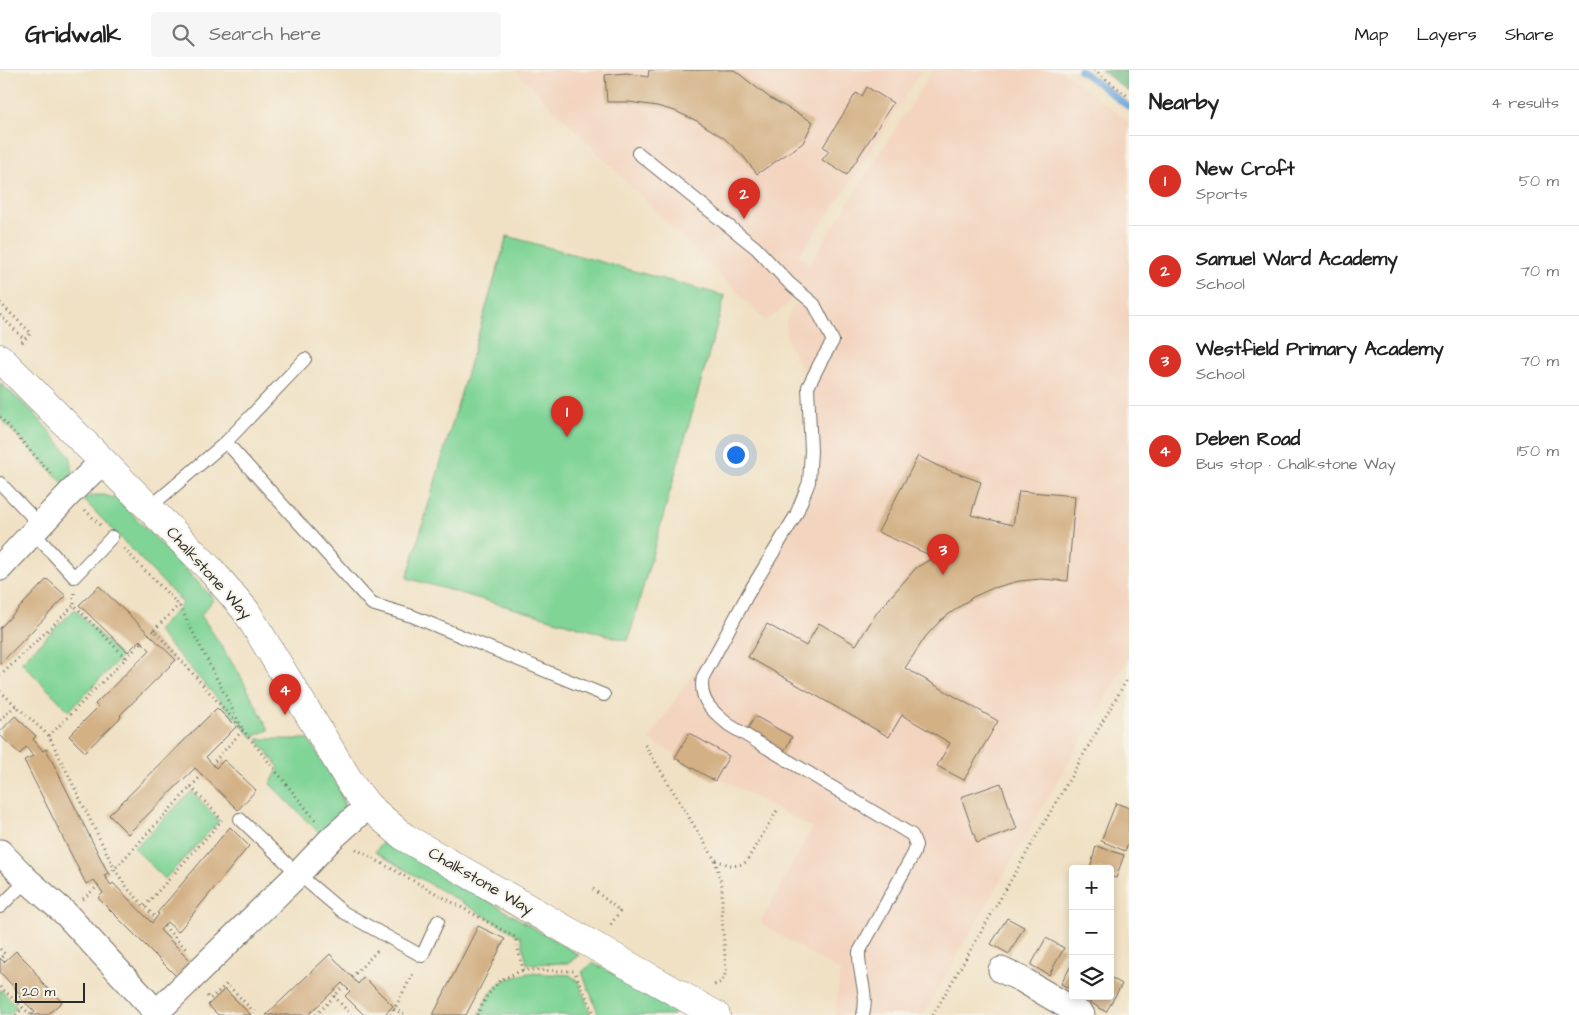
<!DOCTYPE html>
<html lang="en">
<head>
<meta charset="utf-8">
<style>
	:root { --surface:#fff; --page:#f6f6f6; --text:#222; --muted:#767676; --line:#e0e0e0; --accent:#d93025 }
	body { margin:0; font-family:"Architects Daughter",sans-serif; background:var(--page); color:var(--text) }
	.controls { position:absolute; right:15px; bottom:15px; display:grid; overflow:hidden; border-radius:5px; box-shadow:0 2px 8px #0003 }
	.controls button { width:45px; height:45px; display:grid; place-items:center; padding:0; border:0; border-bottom:1px solid var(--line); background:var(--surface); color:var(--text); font:25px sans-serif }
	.scale { position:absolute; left:15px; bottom:12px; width:70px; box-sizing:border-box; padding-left:5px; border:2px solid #2b2b2b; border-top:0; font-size:14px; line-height:18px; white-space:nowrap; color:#2b2b2b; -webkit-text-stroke:4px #f7f3e8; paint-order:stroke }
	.you { position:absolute; left:735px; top:384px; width:18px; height:18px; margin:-12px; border:4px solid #fff; border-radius:50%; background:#1a73e8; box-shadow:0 0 0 8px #1a73e833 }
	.badge { display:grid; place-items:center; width:32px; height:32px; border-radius:50%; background:var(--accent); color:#fff; font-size:16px; font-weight:700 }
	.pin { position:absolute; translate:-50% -41px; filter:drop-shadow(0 1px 2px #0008) }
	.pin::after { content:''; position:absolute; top:26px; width:18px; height:15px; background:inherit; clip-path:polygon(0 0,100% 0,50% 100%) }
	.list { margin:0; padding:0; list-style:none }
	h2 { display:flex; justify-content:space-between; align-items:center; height:65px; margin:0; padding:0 20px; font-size:21px }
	h2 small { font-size:16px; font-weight:400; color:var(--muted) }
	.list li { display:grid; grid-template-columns:32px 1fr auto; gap:15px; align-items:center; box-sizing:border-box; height:90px; padding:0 20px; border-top:1px solid var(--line) }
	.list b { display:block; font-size:19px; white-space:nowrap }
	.list p { margin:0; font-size:16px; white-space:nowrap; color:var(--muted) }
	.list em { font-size:16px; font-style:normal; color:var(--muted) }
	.icon { flex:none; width:28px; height:28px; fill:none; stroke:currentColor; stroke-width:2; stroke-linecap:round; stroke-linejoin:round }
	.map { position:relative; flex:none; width:1129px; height:945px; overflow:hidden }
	header { display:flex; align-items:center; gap:30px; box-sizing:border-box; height:70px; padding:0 25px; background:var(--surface); border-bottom:1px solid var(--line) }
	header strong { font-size:24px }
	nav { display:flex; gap:28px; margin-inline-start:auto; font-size:18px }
	.search { width:350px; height:45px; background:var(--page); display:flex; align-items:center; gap:12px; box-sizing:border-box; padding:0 18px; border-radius:5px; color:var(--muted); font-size:19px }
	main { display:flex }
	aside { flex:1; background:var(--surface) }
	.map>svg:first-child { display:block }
</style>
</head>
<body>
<header>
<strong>Gridwalk</strong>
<div class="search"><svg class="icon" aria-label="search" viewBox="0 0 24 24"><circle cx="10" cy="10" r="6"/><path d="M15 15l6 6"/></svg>Search here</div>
<nav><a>Map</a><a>Layers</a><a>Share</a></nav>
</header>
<main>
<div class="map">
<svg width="1129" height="945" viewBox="0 0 1129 945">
	<rect width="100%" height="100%" fill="#f7f3e8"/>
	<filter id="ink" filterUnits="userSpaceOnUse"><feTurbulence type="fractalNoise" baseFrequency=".02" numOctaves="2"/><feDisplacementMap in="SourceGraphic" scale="10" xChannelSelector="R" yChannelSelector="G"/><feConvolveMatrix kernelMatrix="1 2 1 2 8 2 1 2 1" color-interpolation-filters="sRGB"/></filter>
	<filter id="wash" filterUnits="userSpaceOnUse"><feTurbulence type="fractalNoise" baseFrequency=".0096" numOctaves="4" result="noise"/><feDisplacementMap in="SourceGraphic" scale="20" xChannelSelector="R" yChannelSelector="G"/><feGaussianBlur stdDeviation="1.12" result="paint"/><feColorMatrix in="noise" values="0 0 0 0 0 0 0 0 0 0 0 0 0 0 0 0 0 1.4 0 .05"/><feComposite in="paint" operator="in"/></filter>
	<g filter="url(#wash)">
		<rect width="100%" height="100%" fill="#f0e1c4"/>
		<path fill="#f3d4bf" d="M515 0H922L851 112 798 186 810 193 933 0H1061L1129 52V587L923 945H835L840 902 760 853 812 758 649 670 810 423 809 314 790 277 786 263V253L789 243 795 235 804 228 799 217 788 234 766 251Z"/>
		<g fill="#7fd496" stroke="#558060">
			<path d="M507 166 725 226 628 571 407 508Z"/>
			<path d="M0 313 33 342 70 386C73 399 75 406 67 417L0 348Z"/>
			<path d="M95 425H104L117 429 214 529 201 545 240 605 269 660 252 667 157 561 183 533 83 429Z"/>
			<path d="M75 539 121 587 69 641 21 592Z"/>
			<path d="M257 669H308L340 719 344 735 341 752 321 765 270 714 279 698Z"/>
			<path d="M192 721 219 751 165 809 134 778Z"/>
			<path d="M385 769 579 885 568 893 527 894 521 867 375 782Z"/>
			<path d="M593 893 676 936 673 945H599L582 902Z"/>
			<path d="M528 903 570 905 579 912 591 945H479L488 926 502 911Z"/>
			<path d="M0 919 17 937 9 945H0Z"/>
		</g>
		<path fill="#67b67f" stroke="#497055" d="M1101 0H1129V22Z"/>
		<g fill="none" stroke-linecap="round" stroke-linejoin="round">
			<path stroke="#68a4d9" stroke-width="7" d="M1080 0 1129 37"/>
		</g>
		<g id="blocks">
			<g fill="#d3b185">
				<path d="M649 0H734L770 28 813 52 803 73 757 104 743 86 724 68 697 51 675 41 657 36 629 32H607L605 5 627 3 648 7Z"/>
				<path d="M867 17 893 33 847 105 822 90 829 81 823 77 856 23 862 26Z"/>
				<path d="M918 386 940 397 981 412 971 445 1013 455 1019 421 1075 426 1068 511 1041 509 1019 511 993 518 973 527 941 550 926 566 905 598 998 651 964 710 937 696 950 673 902 645 889 667 748 587 767 554 806 576 819 553 856 575 878 541 916 498 934 487 878 462Z"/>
				<path d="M47 509 66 526 0 594V558Z"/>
				<path d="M99 516 176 590 120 645 121 647 85 682 69 666 98 637 95 634 150 580 140 570 128 582 79 535Z"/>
				<path d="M217 638 236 657 206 687 216 698 224 690 256 720 238 740 195 698 128 764 109 745Z"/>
				<path d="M15 646 36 666 33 669 43 681 46 679 108 803 104 805 111 815 113 813 152 853 159 844 157 843 230 757 249 776 178 862 167 852 160 860 192 892 177 907 98 828 103 823 94 810 86 814 24 690 33 686 26 677 20 684 0 665V662Z"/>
				<path d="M755 646 792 667 782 685 745 664Z"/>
				<path d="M689 663 729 686 715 711 675 688Z"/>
				<path d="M1001 713 1017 759 977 773 961 727Z"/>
				<path d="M1116 733 1129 738V772L1125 781 1101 771Z"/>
				<path d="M1096 776 1124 785 1116 808 1110 806V799H1090Z"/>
				<path d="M1007 848 1024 857 1009 884 991 874Z"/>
				<path d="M478 856 505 869 466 945H433Z"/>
				<path d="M1046 868 1064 878 1049 905 1031 895Z"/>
				<path d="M16 881 31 896 43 914 62 932 47 945H31L35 942 19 927 21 925 0 902V888L4 892Z"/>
				<path d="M330 884 358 914 364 907 393 936 384 945H364L345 926 350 921 342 913 308 945H266Z"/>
				<path d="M1073 892V921L1061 914Z"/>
				<path d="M1110 907 1122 914 1106 942 1088 931 1091 926H1110Z"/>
				<path d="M225 919 251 945H218L208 935Z"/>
			</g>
		</g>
	</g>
	<g filter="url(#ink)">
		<use href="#blocks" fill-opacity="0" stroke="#706b61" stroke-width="1"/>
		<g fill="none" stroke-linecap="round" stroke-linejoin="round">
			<defs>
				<g id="service">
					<path d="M638 83 756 178 789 213 814 234 833 271 821 291 808 317 811 381 809 412 796 445 748 524 703 607C698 630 713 642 729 655L912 765 916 775 914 783 859 882C858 904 869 924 863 945"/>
					<path d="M226 372 372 534 412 546 604 625"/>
					<path d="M0 413 40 455"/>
					<path d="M149 438 226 372 305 289"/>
					<path d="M33 462 74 507 112 467"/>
					<path d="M240 749 298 804 343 842 422 886 438 851"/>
					<path d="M0 837 27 810"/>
				</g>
				<g id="minor">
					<path d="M0 498 69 424 102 392"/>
					<path d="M0 782 27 810 66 844 156 942"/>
					<path d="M1001 900 1021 909 1082 945"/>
					<path d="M154 945 298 804 331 769 368 736"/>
				</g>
				<g id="tertiary">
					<path d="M0 288 210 499 246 541 353 717 368 736 404 767 575 865"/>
					<path d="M612 886 716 945"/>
				</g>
			</defs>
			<use href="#service" stroke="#706b61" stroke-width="14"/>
			<use href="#minor" stroke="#706b61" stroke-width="27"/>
			<use href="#tertiary" stroke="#706b61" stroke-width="29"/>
			<g stroke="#706b61" stroke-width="3" stroke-dasharray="1 4" stroke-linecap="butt">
				<path d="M1094 0 1129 27"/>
				<path d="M0 233 31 263 21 273"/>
				<path d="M0 245 24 269"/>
				<path d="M0 347 53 406"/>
				<path d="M85 440 100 455"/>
				<path d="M124 479 179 535 243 660 212 694"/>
				<path d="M74 523V535"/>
				<path d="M154 560 179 535"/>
				<path d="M149 565 154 560 243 660 316 751"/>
				<path d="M0 606 74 535 126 588"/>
				<path d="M0 621 49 666 115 800 129 820 156 848"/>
				<path d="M0 650 16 635"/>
				<path d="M49 666 142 572"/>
				<path d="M645 675 715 790 722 816V847L726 900C724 909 723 912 714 915"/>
				<path d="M191 717 221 749"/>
				<path d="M356 779 515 867 523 900 574 901 595 945"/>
				<path d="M716 790C727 794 734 799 746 792L778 739"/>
				<path d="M106 808 202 705"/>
				<path d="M593 819 620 841 609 857"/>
				<path d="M83 829 98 816"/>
				<path d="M145 836 222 750"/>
				<path d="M164 856 187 880"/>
				<path d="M0 879 5 884 1 889"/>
				<path d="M352 907 377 881"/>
				<path d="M0 917 31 945"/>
				<path d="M207 926 210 929 227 914 257 945"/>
				<path d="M334 926 351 945"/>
				<path d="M394 939 405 945"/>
				<path d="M16 945 23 938"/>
				<path d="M316 945 344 916"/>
				<path d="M391 945 414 902"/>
				<path d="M477 945 487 926 500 910 523 900"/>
				<path d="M933 945 1129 606"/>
			</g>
			<use href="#service" stroke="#fff" stroke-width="12"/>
			<use href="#minor" stroke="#fff" stroke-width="25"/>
			<use href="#tertiary" stroke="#fff" stroke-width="28"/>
			<defs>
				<path id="tertiary-bridge" d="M575 865 612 886"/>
			</defs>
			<use href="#tertiary-bridge" stroke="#706b61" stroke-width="29" stroke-linecap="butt"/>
			<use href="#tertiary-bridge" stroke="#fff" stroke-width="28"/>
		</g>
	</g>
	<g text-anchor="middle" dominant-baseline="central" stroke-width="4" stroke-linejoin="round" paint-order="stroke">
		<g font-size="16" fill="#2b2b2b" stroke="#f7f3e8">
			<text transform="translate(209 503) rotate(48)">Chalkstone Way</text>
			<text transform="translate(481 811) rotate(30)">Chalkstone Way</text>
		</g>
	</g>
</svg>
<div class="controls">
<button>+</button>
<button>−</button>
<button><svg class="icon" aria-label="layers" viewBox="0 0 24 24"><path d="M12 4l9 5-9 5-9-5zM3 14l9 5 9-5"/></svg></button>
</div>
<div class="scale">20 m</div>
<div class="you"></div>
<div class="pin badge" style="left:567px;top:367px">1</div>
<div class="pin badge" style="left:744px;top:149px">2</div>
<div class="pin badge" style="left:943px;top:505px">3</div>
<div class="pin badge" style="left:285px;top:645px">4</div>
</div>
<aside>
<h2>Nearby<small>4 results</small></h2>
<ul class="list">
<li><span class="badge">1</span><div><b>New Croft</b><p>Sports</p></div><em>50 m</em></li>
<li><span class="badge">2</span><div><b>Samuel Ward Academy</b><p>School</p></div><em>70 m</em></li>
<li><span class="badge">3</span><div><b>Westfield Primary Academy</b><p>School</p></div><em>70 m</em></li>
<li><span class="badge">4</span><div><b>Deben Road</b><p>Bus stop · Chalkstone Way</p></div><em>150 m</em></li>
</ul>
</aside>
</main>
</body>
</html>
